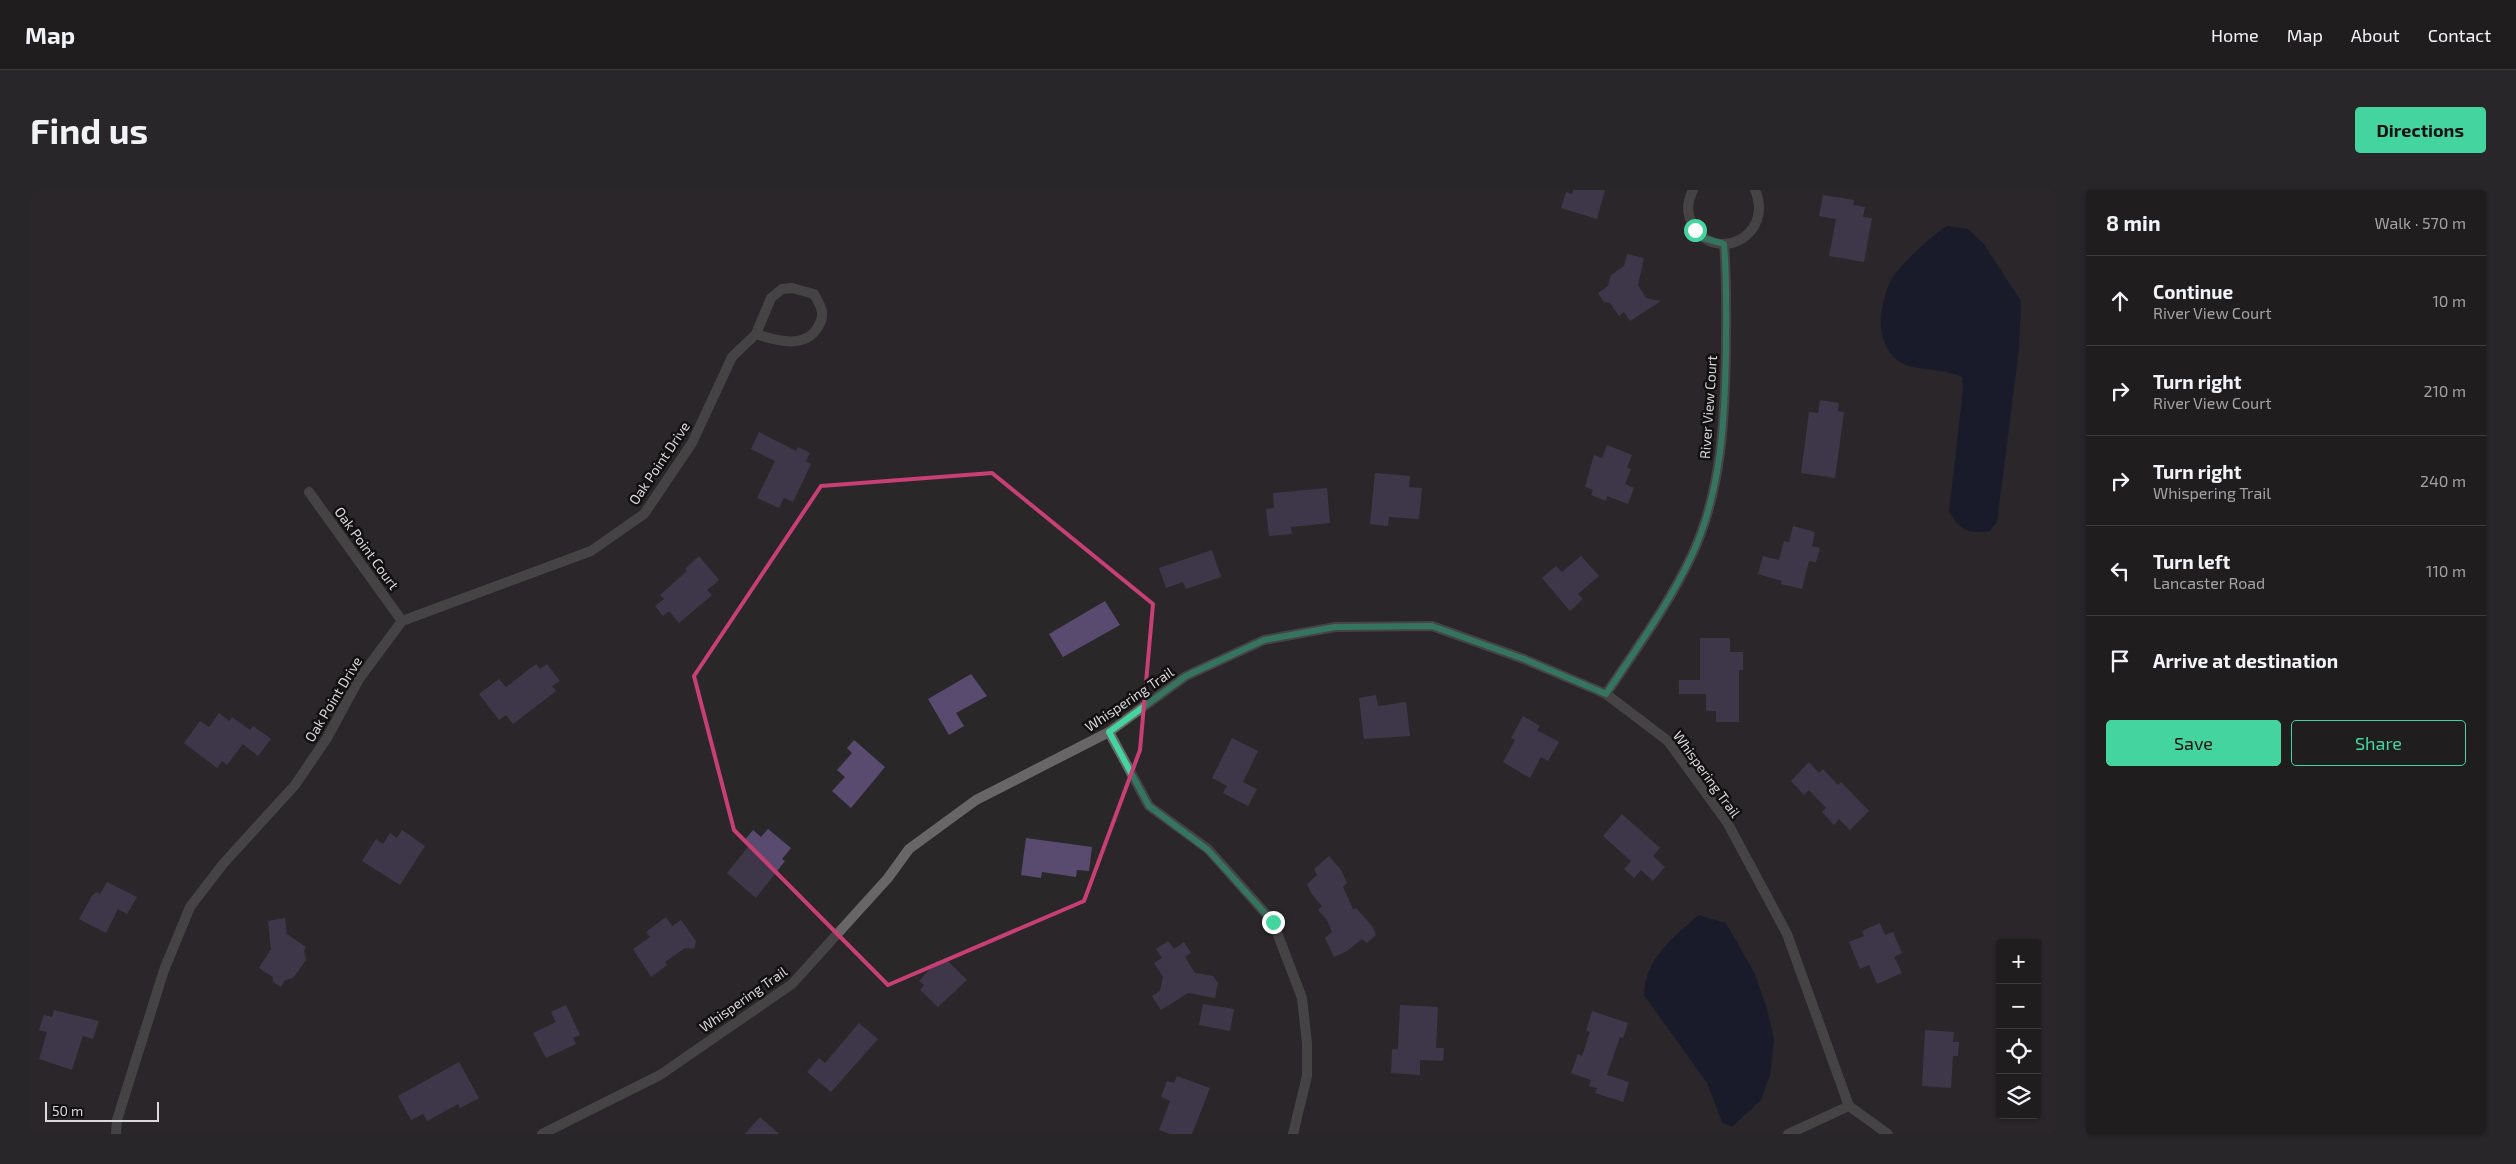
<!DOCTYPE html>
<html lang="en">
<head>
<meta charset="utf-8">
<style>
	:root { --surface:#201d1f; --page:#282628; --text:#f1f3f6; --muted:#a2a2a4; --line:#3d3b3d; --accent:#44d49f }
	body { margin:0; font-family:"Exo 2",sans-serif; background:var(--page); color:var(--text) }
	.controls { position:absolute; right:15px; bottom:15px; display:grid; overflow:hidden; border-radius:5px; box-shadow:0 1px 4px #0004 }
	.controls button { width:45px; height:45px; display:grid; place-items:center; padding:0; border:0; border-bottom:1px solid var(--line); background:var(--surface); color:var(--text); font:25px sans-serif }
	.scale { position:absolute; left:15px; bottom:12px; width:114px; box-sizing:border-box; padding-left:5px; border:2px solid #dbd9db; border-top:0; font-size:14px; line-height:18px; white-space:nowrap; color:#dbd9db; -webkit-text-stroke:4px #121011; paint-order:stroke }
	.stop { position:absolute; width:15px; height:15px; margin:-11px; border:4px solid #44d49f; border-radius:50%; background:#fff }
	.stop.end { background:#44d49f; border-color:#fff; box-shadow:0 1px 5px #0008 }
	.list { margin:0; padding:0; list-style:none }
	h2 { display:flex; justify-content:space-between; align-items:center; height:65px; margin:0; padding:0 20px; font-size:21px }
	h2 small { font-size:16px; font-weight:400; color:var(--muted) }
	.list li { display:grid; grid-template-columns:32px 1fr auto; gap:15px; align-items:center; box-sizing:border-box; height:90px; padding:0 20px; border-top:1px solid var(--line) }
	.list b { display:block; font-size:19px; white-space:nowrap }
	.list p { margin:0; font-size:16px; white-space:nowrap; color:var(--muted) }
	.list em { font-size:16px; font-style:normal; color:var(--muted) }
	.actions { display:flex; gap:10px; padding:15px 20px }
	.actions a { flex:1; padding:11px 0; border:1px solid var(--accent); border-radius:5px; text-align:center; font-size:18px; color:var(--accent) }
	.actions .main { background:var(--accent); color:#111 }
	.icon { flex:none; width:28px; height:28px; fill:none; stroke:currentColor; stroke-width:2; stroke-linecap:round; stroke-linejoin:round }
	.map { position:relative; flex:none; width:2026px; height:944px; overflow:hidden; border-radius:5px }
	header { display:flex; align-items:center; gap:30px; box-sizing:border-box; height:70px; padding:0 25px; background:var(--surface); border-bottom:1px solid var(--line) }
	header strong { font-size:24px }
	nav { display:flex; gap:28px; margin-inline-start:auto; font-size:18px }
	.intro { display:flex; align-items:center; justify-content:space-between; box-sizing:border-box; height:120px; padding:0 30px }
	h1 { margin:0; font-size:35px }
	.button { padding:12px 22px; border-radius:5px; background:var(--accent); color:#111; font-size:18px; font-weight:700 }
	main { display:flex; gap:30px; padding:0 30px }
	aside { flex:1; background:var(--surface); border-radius:5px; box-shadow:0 1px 4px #0004 }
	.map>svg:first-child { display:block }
</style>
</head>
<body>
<header>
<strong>Map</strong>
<nav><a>Home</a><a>Map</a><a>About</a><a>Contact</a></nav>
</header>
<div class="intro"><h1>Find us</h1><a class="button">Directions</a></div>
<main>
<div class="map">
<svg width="2026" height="944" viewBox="0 0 2026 944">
	<rect width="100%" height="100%" fill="#2a2729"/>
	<g fill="#060f2c">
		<path d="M1917 36 1938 39 1953 53 1991 111 1989 159 1967 332 1960 341C1938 344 1931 341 1919 322L1933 199 1932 187C1909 176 1884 183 1867 170 1844 151 1849 116 1860 92 1867 77 1902 45 1917 36Z"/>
		<path d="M1669 725 1696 733 1725 784 1737 819 1744 849 1740 885 1731 910 1702 937 1692 932 1677 893 1614 805C1614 770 1644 746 1669 725Z"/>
	</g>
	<g fill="#584b6f">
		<path d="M1543 0H1575L1567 29 1531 18 1536 2 1542 4Z"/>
		<path d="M1793 5 1824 10 1823 15 1835 17 1833 27 1842 28 1834 72 1799 66 1806 29 1789 26Z"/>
		<path d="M1597 64 1614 68 1608 95 1616 108 1631 111 1600 131 1594 122 1589 126 1580 113 1574 112 1568 103 1578 96 1581 85 1594 76Z"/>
		<path d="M1790 210 1809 213 1808 221 1814 222 1805 288 1771 283 1779 222 1788 223Z"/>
		<path d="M729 242 766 261 768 257 780 263 776 271 781 274 763 312 754 308 749 318 727 308 745 271 721 259Z"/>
		<path d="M1577 255 1602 265 1597 278 1601 279 1595 294 1604 298 1598 314 1577 306 1576 311 1561 305 1563 300 1555 297 1564 265 1572 268Z"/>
		<path d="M1345 283 1380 286 1379 297 1392 298 1389 329 1359 327 1358 336 1340 334Z"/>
		<path d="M1297 298 1300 333 1261 337 1262 344 1239 346 1236 319 1244 318 1243 303Z"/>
		<path d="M1763 336 1785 342 1782 356 1790 358 1786 372 1779 371 1772 399 1751 394 1752 391 1728 384 1733 366 1749 370 1754 351 1759 352Z"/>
		<path d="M1182 360 1191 387 1156 399 1153 392 1136 398 1129 378Z"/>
		<path d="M669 366 689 390 677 400 682 405 649 433 639 421 633 426 625 416 634 409 630 405 657 381 655 379Z"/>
		<path d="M1551 366 1569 386 1548 404 1553 409 1540 421 1512 388 1526 376 1532 382Z"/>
		<path d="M1075 411 1090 435 1033 467 1019 444Z"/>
		<path d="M1670 448H1700V462H1713V480H1709V532H1686V521H1676V504H1649V490H1670Z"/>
		<path d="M506 474 510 479 517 474 530 491 522 496 526 501 483 534 476 525 469 530 449 504 469 489 476 497Z"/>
		<path d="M941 484 957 506 926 523 934 536 919 545 898 509Z"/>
		<path d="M1346 505 1348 516 1376 512 1380 546 1334 549 1329 508Z"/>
		<path d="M189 523 199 531 202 527 220 540 223 536 241 549 228 566 213 554 197 575 192 571 187 578 154 553 170 531 179 537Z"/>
		<path d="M1493 526 1510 536 1507 540 1529 552 1518 571 1511 567 1500 588 1473 572 1485 550 1481 548Z"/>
		<path d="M1202 548 1228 561 1213 592 1227 599 1218 616 1193 603 1197 596 1182 588Z"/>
		<path d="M824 550 855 577 821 618 802 601 815 587 807 580 822 563 817 558Z"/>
		<path d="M1779 572 1789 583 1793 579 1808 595 1811 592 1839 621 1820 640 1809 629 1804 635 1792 622 1796 618 1779 600 1774 605 1761 591Z"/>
		<path d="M1592 624 1630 658 1623 666 1635 677 1623 691 1611 680 1604 688 1594 679 1601 671 1573 646Z"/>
		<path d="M738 639 761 658 752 669 755 671 726 708 697 683 718 657 713 652 723 640 731 647Z"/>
		<path d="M372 640 395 656 370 695 332 671 346 649 353 654 360 643 367 648Z"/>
		<path d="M996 648 1062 657 1059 681 1047 680 1046 687 1012 682 1011 688 991 685Z"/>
		<path d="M1299 666 1311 680 1317 693 1313 697 1323 719 1326 718 1343 737 1346 745 1337 753 1332 749 1317 761 1304 767 1295 748 1302 742 1297 730 1288 720 1292 716 1281 703 1277 694 1287 685 1284 679Z"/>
		<path d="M77 692 107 707 97 724 88 719 76 743 49 729 62 706 66 702 70 704Z"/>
		<path d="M636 727 642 736 651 730 666 751 664 759 655 758 635 772 637 775 621 787 603 759 620 747 616 742Z"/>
		<path d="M255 728 257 744 276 757 274 761 276 770 263 788 255 790 251 797 243 792V787L229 778 241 759 238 731Z"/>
		<path d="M1850 733 1855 745 1863 742 1872 763 1864 767 1872 783 1847 794 1839 775 1830 779 1819 752 1834 746 1832 741Z"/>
		<path d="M1138 751 1144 759 1154 752 1161 763 1155 767 1165 783 1183 786 1188 793 1185 808 1158 803 1131 820 1122 806 1130 801 1133 787 1124 773 1132 768 1126 759Z"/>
		<path d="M915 768 937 790 908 817 890 800 894 795 889 791 907 771 909 774Z"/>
		<path d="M1173 814 1204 819 1200 841 1169 835Z"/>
		<path d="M536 815 550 845 543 848 546 854 516 868 503 843 526 832 521 822Z"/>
		<path d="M1370 815 1408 817 1406 858H1414L1413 871 1390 870V885L1361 883 1362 859H1368Z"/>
		<path d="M24 820 69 831 63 849 53 846 42 880 9 869 17 842 9 840 14 825 22 827Z"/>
		<path d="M1562 821 1598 833 1593 848 1590 847 1577 885 1599 892 1593 912 1565 903 1567 898 1559 896 1561 890 1541 883 1548 864 1552 866 1560 842 1556 841Z"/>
		<path d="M829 833 848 849 801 902 777 882 789 868 795 873Z"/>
		<path d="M1895 840 1924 842 1923 852H1929L1928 866H1923L1921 898 1892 896Z"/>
		<path d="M429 872 449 908 430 918 428 914 397 931 393 924 381 930 368 906Z"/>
		<path d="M1147 886 1180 898 1162 944H1140L1129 940 1140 911 1131 907 1137 891 1144 893Z"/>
		<path d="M730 927 749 944H715Z"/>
	</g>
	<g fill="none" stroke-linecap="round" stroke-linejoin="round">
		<g stroke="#696667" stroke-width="10">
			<path d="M1663 0C1658 10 1656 22 1662 33 1683 76 1745 47 1725 0"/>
			<path d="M279 302 372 431"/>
			<path d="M1576 504C1606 459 1639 414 1662 365 1692 300 1695 228 1696 157 1696 122 1697 89 1694 54"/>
			<path d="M1079 542 1119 616 1178 659 1243 732 1272 808 1277 853V886L1263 944"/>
			<path d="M86 944 87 930 134 780 160 717 193 674 265 595 297 548 329 489 372 431 561 361 614 324 662 253 702 167 726 144 741 108 752 99 762 98 784 104C791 116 796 125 788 137 775 159 747 151 726 144"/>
			<path d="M512 944 630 885 762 794 858 688 879 659 946 610 1079 542 1156 486 1234 450 1305 437 1402 436 1494 469 1576 504 1638 551 1697 632 1757 744 1819 916 1858 944"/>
			<path d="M1758 944 1819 916"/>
		</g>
	</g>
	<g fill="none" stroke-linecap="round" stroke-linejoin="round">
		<path stroke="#44d49f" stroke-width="6" d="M1243 732 1178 660 1119 616 1079 542 1156 486 1234 450 1305 437 1402 436 1494 469 1576 504C1606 459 1639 414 1662 365 1692 300 1695 227 1696 157 1696 122 1697 88 1694 54L1673 48 1665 40"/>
	</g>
	<path d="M0 0H2026V944H0ZM962 283 1123 414 1110 560 1054 711 858 795 704 640 664 486 791 296Z" fill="#2a2729" fill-opacity=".55" fill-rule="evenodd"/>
	<path fill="none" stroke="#c73f75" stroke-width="4" stroke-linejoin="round" d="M962 283 1123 414 1110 560 1054 711 858 795 704 640 664 486 791 296Z"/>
	<g text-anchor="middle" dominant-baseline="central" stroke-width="5" stroke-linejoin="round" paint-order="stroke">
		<g font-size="14" fill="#dbd9db" stroke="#121011">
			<text transform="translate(1678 217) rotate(-86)">River View Court</text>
			<text transform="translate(629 273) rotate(-56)">Oak Point Drive</text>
			<text transform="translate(337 358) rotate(54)">Oak Point Court</text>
			<text transform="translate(303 509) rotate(-59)">Oak Point Drive</text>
			<text transform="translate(1099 509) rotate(-34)">Whispering Trail</text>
			<text transform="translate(1677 584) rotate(54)">Whispering Trail</text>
			<text transform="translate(713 809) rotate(-35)">Whispering Trail</text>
		</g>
	</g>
</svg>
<div class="controls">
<button>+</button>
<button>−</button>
<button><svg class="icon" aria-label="locate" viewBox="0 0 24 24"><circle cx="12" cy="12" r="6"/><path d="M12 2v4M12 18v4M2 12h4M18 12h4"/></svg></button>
<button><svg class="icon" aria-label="layers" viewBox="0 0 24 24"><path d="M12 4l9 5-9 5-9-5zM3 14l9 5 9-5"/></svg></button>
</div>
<div class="scale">50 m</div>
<div class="stop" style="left:1665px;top:40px"></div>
<div class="stop end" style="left:1243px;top:732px"></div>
</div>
<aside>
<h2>8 min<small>Walk · 570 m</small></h2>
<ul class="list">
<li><svg class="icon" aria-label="ahead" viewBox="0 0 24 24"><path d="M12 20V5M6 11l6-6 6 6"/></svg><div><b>Continue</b><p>River View Court</p></div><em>10 m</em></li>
<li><svg class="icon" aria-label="right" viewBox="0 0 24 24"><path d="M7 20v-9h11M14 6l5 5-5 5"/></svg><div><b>Turn right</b><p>River View Court</p></div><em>210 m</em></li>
<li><svg class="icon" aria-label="right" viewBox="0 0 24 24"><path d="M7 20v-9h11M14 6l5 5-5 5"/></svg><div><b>Turn right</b><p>Whispering Trail</p></div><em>240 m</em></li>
<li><svg class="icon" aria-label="left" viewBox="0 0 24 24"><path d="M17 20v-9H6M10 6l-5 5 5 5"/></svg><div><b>Turn left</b><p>Lancaster Road</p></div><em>110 m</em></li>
<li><svg class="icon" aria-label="arrive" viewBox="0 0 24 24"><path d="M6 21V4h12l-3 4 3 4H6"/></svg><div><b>Arrive at destination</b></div></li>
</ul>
<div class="actions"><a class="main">Save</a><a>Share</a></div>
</aside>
</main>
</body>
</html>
